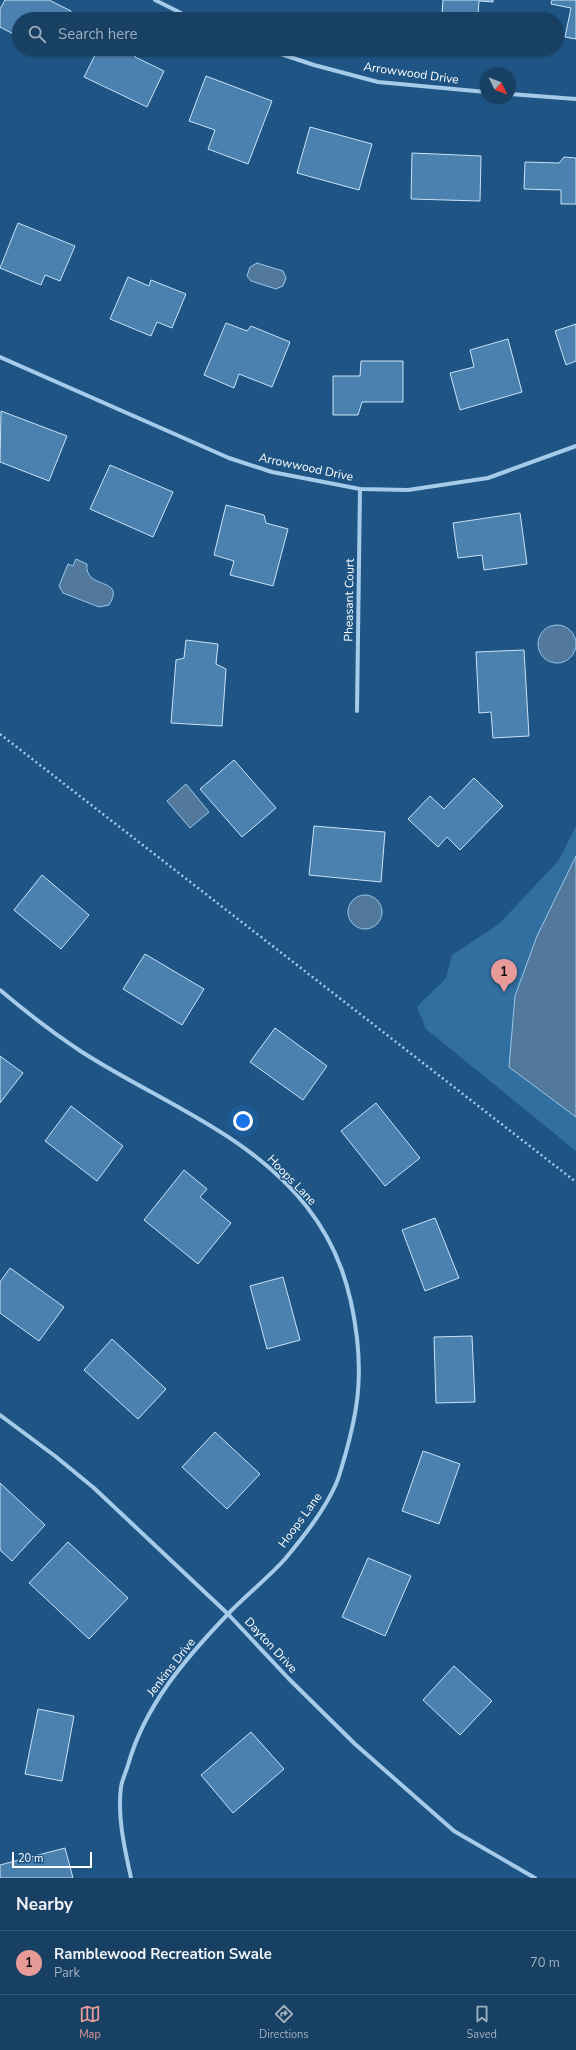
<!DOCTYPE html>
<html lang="en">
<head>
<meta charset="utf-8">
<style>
	:root { --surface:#174063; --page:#204769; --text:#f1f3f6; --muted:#9eafbe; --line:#365978; --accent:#e69b98 }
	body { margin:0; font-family:"Nunito Sans",sans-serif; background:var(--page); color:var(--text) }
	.compass { position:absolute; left:480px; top:68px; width:36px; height:36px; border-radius:50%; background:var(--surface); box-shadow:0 1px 3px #0004; rotate:133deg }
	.scale { position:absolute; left:12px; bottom:10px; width:80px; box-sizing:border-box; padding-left:4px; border:2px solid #fff; border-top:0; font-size:11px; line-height:14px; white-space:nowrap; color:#fff; -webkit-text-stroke:3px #1f5584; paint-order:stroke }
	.you { position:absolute; left:243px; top:1121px; width:14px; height:14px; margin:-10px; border:3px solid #fff; border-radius:50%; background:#1a73e8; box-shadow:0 0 0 6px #1a73e833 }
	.badge { display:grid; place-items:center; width:26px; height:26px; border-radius:50%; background:var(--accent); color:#111; font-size:13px; font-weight:700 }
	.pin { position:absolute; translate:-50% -33px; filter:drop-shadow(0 1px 2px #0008) }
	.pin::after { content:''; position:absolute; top:21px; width:14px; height:12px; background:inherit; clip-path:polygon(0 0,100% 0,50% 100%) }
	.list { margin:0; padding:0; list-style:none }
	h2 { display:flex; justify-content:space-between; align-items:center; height:52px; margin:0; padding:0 16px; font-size:17px }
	h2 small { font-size:13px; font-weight:400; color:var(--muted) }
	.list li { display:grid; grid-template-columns:26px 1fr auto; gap:12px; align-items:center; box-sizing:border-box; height:64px; padding:0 16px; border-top:1px solid var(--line) }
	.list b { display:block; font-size:15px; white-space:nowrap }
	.list p { margin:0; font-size:13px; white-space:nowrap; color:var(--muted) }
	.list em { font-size:13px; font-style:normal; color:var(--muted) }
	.icon { flex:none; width:22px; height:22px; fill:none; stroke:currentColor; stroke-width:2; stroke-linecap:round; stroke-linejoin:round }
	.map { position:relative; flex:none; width:576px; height:1878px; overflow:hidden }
	.search { position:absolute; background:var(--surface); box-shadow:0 1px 3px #0004; left:12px; right:12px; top:12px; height:44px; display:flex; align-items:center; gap:10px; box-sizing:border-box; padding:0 14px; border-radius:22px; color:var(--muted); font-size:15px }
	.sheet { height:116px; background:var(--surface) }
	nav { display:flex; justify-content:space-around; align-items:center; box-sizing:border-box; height:56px; border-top:1px solid var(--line); background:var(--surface); font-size:11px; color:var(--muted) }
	nav a { display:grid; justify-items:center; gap:2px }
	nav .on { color:var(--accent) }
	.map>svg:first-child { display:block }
</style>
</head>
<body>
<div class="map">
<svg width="576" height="1878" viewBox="0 0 576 1878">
	<rect width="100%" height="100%" fill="#1f5584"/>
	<path fill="#326fa1" d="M576 826V1151L426 1029 417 1007 446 978 452 955 499 924 559 860Z"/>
	<g fill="#52799b" stroke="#99c7eb">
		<path d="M257 263 283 271 286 278 283 286 276 289 251 281 247 276 250 267Z"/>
		<path d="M76 559 87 564C84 591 127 576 109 605L99 607 63 593 59 586 68 564 73 566Z"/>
		<circle cx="557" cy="644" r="19"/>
		<path d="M186 784 209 812 190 828 167 801Z"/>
		<path d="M576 856V1117L509 1067 515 996 537 936Z"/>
		<circle cx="365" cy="912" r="17"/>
	</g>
	<g fill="#4b81af" stroke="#cae3f7">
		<path d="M5 0H49L71 11 67 19H19V37L0 27V9Z"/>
		<path d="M443 0H493V2L479 1 478 15 442 13Z"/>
		<path d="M552 0H576V39L565 37 571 8 551 4Z"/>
		<path d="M98 49H138L135 57 164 71 147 107 84 77Z"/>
		<path d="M206 76 272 101 248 164 208 149 215 130 189 121Z"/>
		<path d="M310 127 372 144 359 190 297 173Z"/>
		<path d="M412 153 481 156 480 201 411 199Z"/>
		<path d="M564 157 576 158V204H561V190L524 189 525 162 559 163Z"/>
		<path d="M18 223 75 246 60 281 45 275 41 285 0 268Z"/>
		<path d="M128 277 149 286 151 280 186 294 172 328 157 322 151 336 110 319Z"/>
		<path d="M226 323 247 331 251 326 290 342 272 387 239 374 234 388 204 375Z"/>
		<path d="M576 324V361L566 365 555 331Z"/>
		<path d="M508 339 522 392 460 410 450 373 474 367 470 350Z"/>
		<path d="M361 361H403V402H362L358 415H333V376H360Z"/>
		<path d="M1 411 67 436 49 481 0 462Z"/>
		<path d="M110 465 173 492 153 537 90 509Z"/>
		<path d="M226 505 264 515 266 523 288 529 273 586 230 575 234 561 214 555Z"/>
		<path d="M520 513 527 564 484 570 482 555 458 558 453 523Z"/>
		<path d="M186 640 218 644 216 664 226 669 222 726 171 723 176 660 184 658Z"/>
		<path d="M524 650 529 736 493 738 491 712 479 713 476 652Z"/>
		<path d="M234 760 276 808 242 837 200 789Z"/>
		<path d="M474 778 503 806 460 850 447 837 438 847 408 819 430 796 444 809Z"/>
		<path d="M314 826 385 832 381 882 309 875Z"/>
		<path d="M42 875 89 915 61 949 14 910Z"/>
		<path d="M145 954 204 989 182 1025 123 989Z"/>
		<path d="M275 1028 327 1066 303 1100 250 1062Z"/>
		<path d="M0 1056 23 1073 0 1103Z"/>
		<path d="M376 1103 420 1158 385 1186 341 1131Z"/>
		<path d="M71 1106 123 1146 97 1181 45 1141Z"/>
		<path d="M184 1170 207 1189 200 1197 231 1223 198 1264 144 1220Z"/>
		<path d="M435 1218 459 1278 425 1291 402 1230Z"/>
		<path d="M10 1268 64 1307 39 1341 0 1313V1282Z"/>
		<path d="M283 1277 300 1340 267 1349 250 1286Z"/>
		<path d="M472 1336 475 1402 436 1403 434 1337Z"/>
		<path d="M112 1339 166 1389 138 1419 84 1370Z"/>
		<path d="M215 1432 260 1474 227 1509 182 1467Z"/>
		<path d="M423 1451 460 1464 439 1524 402 1511Z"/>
		<path d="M0 1483 45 1525 12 1561 0 1550Z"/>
		<path d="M68 1542 128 1598 89 1639 29 1583Z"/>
		<path d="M368 1558 411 1576 385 1636 342 1617Z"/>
		<path d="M454 1666 492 1701 460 1735 423 1700Z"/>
		<path d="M38 1709 74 1716 62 1781 25 1774Z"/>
		<path d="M251 1732 284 1769 233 1813 201 1775Z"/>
		<path d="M65 1848 73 1878H0V1865Z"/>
	</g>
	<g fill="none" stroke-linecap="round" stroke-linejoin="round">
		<path stroke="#a6cbea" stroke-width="2.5" stroke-dasharray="2 3" stroke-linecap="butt" d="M0 734 576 1182"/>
		<g stroke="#a6cbea" stroke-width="4">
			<path d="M155 0 193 19"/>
			<path d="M266 49 314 65 378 82 486 92"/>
			<path d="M510 94 576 99"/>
			<path d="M0 357 229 458 272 472 360 489 408 490 488 478 576 446"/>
			<path d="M357 711 360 489"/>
			<path d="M0 990C26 1012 53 1033 82 1052 158 1101 249 1133 307 1207 338 1247 351 1288 357 1338 362 1383 357 1413 345 1456 342 1465 340 1475 336 1484 324 1511 304 1536 285 1559 267 1579 246 1595 227 1615 185 1659 145 1705 128 1765 126 1772 122 1780 121 1787 117 1817 125 1850 131 1878"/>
			<path d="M0 1415 55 1456 94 1488 228 1614 289 1679 355 1744 454 1831 535 1878"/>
		</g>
	</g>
	<g text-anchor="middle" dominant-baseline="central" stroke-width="3" stroke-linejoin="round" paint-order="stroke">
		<g font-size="12" fill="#fff" stroke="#1f5584">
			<text transform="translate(411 73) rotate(8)">Arrowwood Drive</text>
			<text transform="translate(306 467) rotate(12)">Arrowwood Drive</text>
			<text transform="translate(349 600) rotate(-89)">Pheasant Court</text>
			<text transform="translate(292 1180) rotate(46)">Hoops Lane</text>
			<text transform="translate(300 1520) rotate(-54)">Hoops Lane</text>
			<text transform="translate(271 1645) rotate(47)">Dayton Drive</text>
			<text transform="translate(171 1667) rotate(-52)">Jenkins Drive</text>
		</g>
	</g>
</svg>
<svg class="compass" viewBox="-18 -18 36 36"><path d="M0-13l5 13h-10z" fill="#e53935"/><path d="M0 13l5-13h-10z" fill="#9eafbe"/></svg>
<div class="scale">20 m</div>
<div class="you"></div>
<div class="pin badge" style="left:504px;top:992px">1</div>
<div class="search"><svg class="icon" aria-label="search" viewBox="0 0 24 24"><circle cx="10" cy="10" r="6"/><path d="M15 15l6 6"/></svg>Search here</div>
</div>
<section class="sheet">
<h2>Nearby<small></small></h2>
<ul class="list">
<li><span class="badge">1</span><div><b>Ramblewood Recreation Swale</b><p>Park</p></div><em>70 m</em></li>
</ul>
</section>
<nav>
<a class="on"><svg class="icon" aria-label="map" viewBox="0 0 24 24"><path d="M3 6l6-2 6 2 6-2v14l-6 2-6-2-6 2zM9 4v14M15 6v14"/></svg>Map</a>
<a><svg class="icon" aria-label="directions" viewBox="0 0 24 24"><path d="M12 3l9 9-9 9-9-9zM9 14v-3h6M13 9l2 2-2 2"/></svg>Directions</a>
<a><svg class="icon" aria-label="saved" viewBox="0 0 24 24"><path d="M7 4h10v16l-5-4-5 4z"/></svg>Saved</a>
</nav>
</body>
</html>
